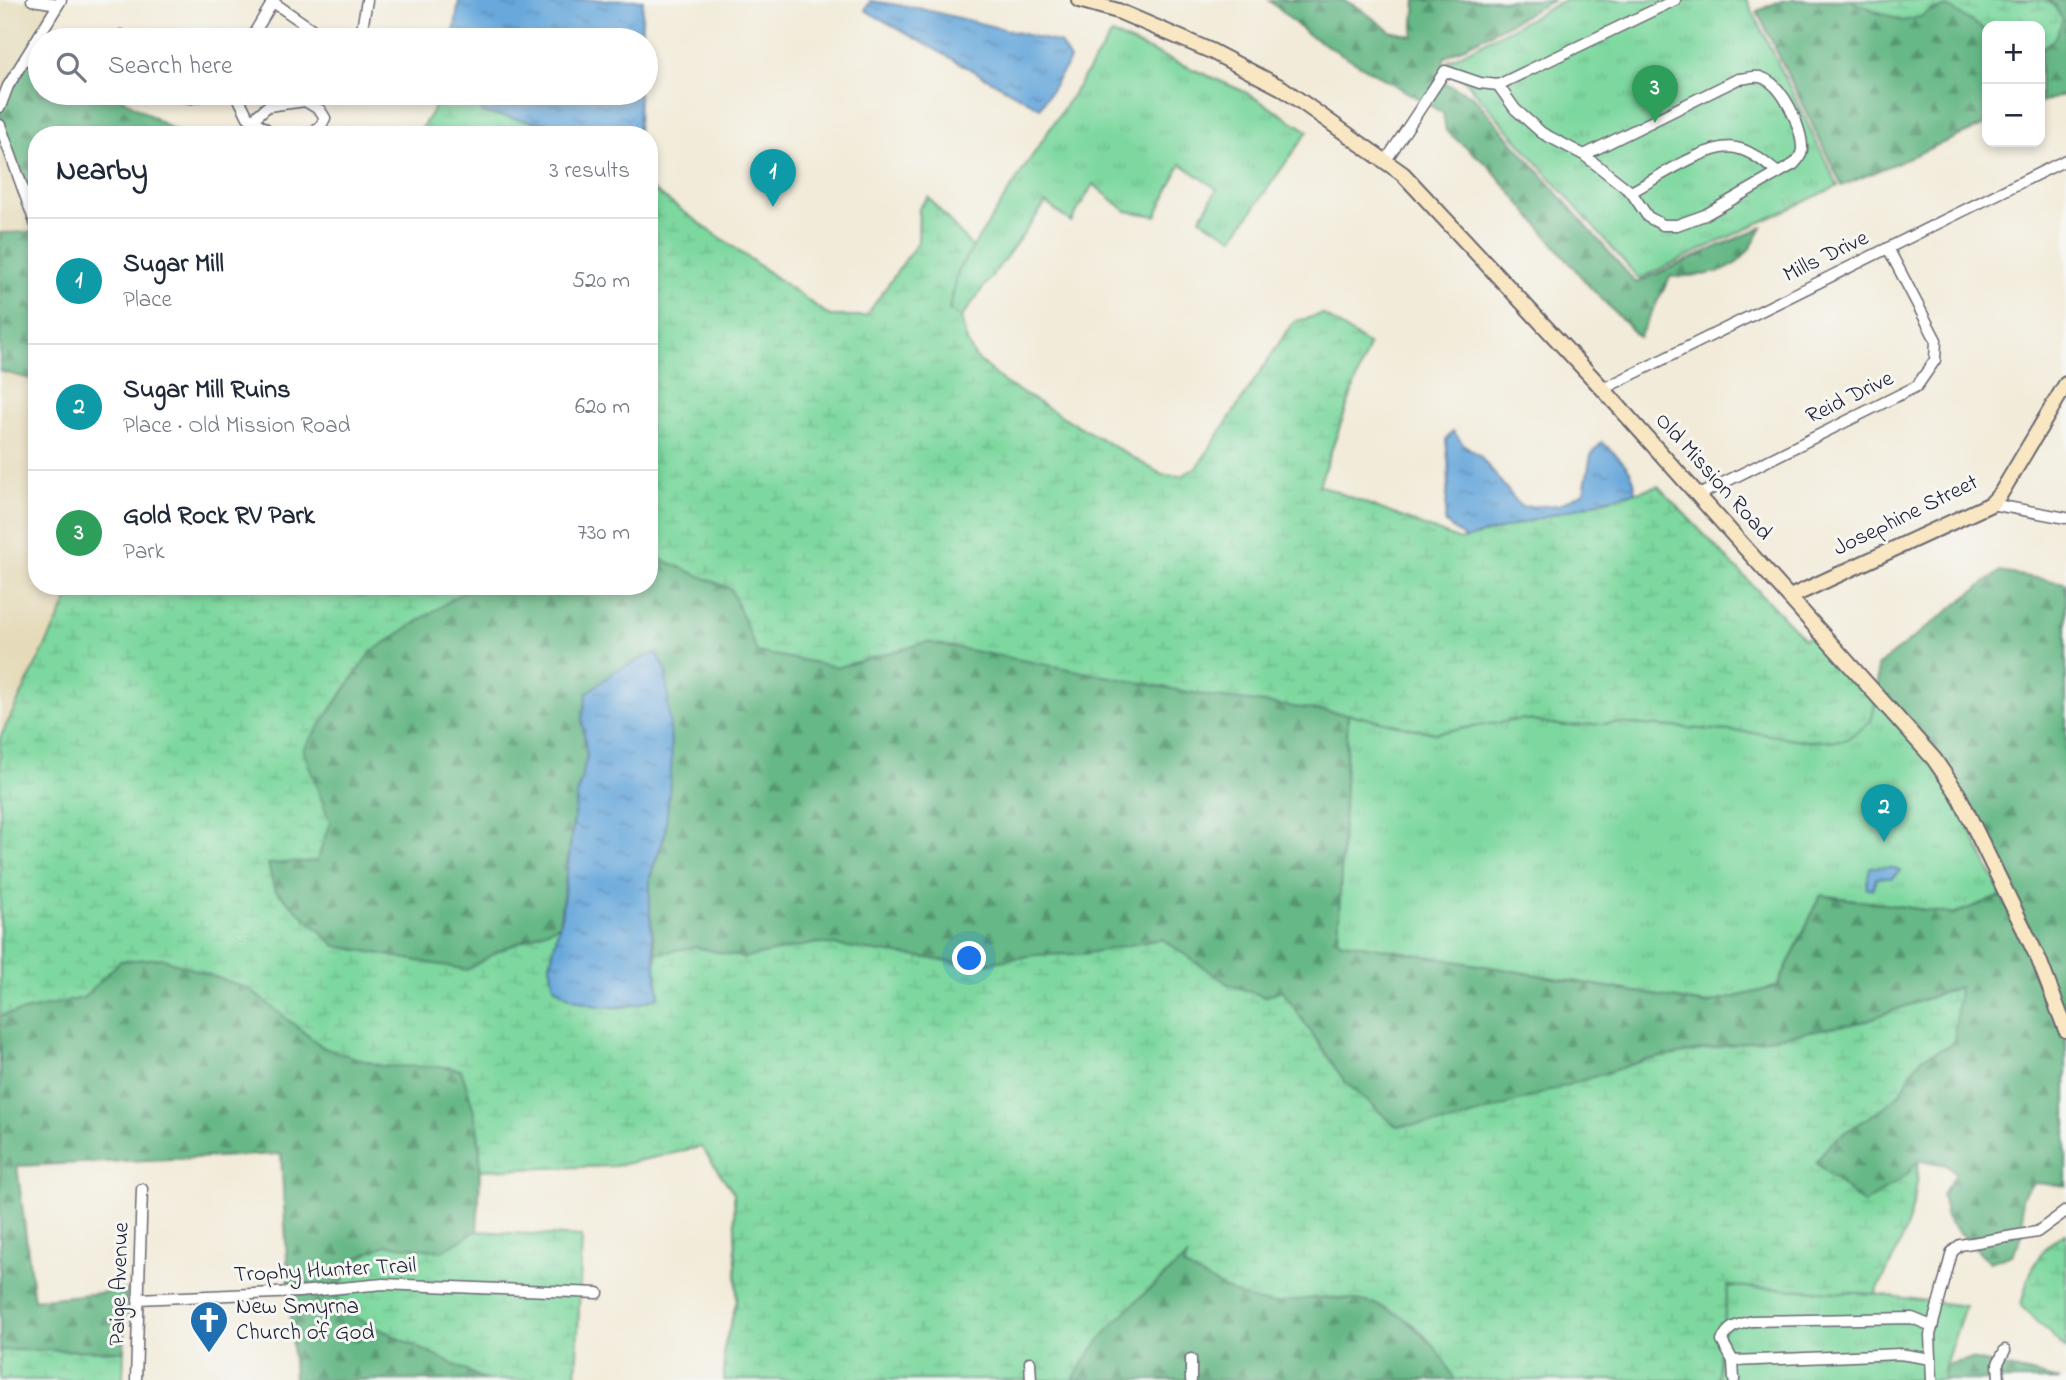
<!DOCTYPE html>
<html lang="en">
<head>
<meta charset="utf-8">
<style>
	:root { --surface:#fff; --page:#f2f2f3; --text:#1f2937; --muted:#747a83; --line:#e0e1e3; --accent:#1f6fb2 }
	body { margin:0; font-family:"Indie Flower",sans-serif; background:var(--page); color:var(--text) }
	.controls { position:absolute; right:21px; top:21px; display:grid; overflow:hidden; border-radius:14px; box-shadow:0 4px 10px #0003 }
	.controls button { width:63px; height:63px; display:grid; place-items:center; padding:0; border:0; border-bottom:2px solid var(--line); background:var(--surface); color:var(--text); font:35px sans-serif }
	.you { position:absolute; left:970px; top:959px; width:24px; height:24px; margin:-18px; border:5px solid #fff; border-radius:50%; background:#1a73e8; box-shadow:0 0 0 10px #1a73e833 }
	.badge { display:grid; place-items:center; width:46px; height:46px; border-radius:50%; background:var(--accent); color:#fff; font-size:23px; font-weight:700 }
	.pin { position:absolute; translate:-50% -58px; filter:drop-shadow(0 2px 4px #0008) }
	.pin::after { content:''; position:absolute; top:37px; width:24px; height:21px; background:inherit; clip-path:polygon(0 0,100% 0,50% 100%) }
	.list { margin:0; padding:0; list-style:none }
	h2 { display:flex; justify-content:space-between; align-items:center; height:91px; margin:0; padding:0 28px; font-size:30px }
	h2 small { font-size:23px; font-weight:400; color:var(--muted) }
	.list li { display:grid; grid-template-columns:46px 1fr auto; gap:21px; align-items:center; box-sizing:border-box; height:126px; padding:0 28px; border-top:2px solid var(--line) }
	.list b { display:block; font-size:26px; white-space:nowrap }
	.list p { margin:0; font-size:23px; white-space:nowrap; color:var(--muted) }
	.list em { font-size:23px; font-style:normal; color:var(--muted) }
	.icon { flex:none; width:38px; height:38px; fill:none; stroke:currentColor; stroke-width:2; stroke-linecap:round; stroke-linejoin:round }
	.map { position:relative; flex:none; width:2066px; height:1380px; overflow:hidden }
	.search { position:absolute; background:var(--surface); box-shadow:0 4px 10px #0003; left:28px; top:28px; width:630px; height:77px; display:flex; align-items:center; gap:18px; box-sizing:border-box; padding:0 24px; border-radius:38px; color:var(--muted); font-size:26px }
	.panel { position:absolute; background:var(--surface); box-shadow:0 4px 10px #0003; left:28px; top:126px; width:630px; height:469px; border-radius:28px }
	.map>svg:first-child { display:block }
</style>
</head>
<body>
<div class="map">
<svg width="2066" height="1380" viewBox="0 0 2066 1380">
	<defs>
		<pattern id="grass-tufts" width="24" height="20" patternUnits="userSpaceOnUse" patternTransform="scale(1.75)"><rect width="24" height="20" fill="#7dd89f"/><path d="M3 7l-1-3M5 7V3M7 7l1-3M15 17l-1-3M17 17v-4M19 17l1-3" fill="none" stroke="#6cb98a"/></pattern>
		<pattern id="forest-firs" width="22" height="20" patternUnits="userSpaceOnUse" patternTransform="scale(1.75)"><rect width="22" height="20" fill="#66b886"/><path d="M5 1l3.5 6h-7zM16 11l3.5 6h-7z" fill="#54956f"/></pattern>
		<pattern id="wetland-marsh" width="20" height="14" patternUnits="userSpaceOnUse" patternTransform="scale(1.75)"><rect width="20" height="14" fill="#7dd89f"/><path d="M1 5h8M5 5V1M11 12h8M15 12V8" fill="none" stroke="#6cb98a"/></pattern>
		<pattern id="water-ripples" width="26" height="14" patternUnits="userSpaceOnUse" patternTransform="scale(1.75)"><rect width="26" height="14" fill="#68a8db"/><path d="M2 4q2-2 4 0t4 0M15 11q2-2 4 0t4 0" fill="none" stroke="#5588b3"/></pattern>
	</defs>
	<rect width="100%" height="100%" fill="#f6f6f2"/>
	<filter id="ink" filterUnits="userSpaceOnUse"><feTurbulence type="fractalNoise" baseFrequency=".0143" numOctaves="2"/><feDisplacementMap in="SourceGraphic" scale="14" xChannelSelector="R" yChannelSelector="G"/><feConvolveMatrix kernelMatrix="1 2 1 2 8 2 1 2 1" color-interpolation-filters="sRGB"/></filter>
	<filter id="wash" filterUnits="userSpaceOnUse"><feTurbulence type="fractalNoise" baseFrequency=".00686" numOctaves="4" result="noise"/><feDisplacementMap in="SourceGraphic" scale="28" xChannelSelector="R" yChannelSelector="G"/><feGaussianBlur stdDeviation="1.57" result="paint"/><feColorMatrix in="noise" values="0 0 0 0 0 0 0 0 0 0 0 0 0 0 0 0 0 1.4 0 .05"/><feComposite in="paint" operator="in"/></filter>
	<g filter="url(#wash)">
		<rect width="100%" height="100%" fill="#f2ebd9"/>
		<g fill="#e5dbba">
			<path d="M0 0H61L0 95Z"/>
			<path d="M0 130 37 209V232H0Z"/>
			<path d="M0 371 37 381V586H75L0 738Z"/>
		</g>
		<g fill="url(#grass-tufts)" stroke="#507d6d" stroke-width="2">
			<path d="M1565 0H1747L1838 186 1639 279 1448 61Z"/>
			<path d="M1112 34 1245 92 1308 131 1233 238 1200 219 1217 189 1181 164 1156 216 1126 211 1093 184 1071 222 1046 203 961 318 949 311 959 268Z"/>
			<path d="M1876 700 1929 762 1954 796 2002 896 1953 914 1821 895 1777 987 1706 1004 1337 941 1348 714 1434 733 1522 719 1565 726 1616 723 1758 733 1807 741 1845 740Z"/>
			<path d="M1728 1286 1875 1294 1965 1306 1945 1365 1944 1380H1717Z"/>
		</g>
		<g fill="url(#forest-firs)" stroke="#446d60" stroke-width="2">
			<path d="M1269 0H1342L1358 7 1390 31 1413 36 1416 0H1554L1445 57 1443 62 1448 68 1444 83 1472 95 1636 283 1762 227C1738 276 1721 274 1670 277L1639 337 1589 286 1489 166 1446 131 1443 113 1307 34Z"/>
			<path d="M1783 0H1849L1860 2 1877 13 1920 17 1932 10 1948 7 1987 31V124L1842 186 1757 11Z"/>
			<path d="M2045 0H2066V94L2040 103V49H2043L2056 6Z"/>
			<path d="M32 45 40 49V93H113L182 135H37V209L0 130V96Z"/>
			<path d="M37 232V381L0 371V233Z"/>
			<path d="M649 554 731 589 839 667 927 642 1210 696 1348 714 1338 941 1706 1004 1777 987 1821 895 1953 914 2002 896 2034 961 2066 1041V1186L2034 1183C2012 1203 2026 1208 2023 1232 2022 1239 2016 1247 2012 1254L1990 1262 1948 1221 1942 1195 1956 1174 1948 1165 1919 1160 1906 1175 1864 1205 1816 1163C1833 1129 1872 1122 1898 1095 1907 1086 1909 1072 1918 1062 1927 1051 1945 1052 1954 1041L1958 987 1862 1022 1646 1060 1450 1123 1395 1126 1345 1082 1282 990 1265 997 1228 984 1162 939 1083 954 1036 955 975 965 818 943 744 958 695 947 656 954 650 916V877L665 834 666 708V669L656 653 642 661 582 720 587 756 577 796 559 925 497 952 467 970 336 946 274 889 268 864 288 861 330 822 302 751 371 652 472 586H649Z"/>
			<path d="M1999 572 2066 583V1018L1945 761 1878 687 1877 666Z"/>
			<path d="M162 958 249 989 324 1048 461 1070C485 1132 481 1166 477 1231L442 1251 386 1245 359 1319 486 1380H294L281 1154 17 1166 34 1300 127 1290 124 1351 0 1350V1016L83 998 120 961Z"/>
			<path d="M1190 1254 1183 1265 1316 1298 1364 1299 1402 1316 1441 1353 1455 1380H1073C1102 1326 1145 1292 1190 1254Z"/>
			<path d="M1971 1359 2060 1380H1944L1945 1365Z"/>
		</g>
		<g fill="url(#wetland-marsh)" stroke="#507d6d" stroke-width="2">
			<path d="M1849 0H2045L2055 6 2063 20 2054 39 2040 49V26H1987V31L1948 7 1932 10 1920 17 1902 21Z"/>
			<path d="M444 93 467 94 484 113 611 135H417Z"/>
			<path d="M649 187 830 316H866L918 242 919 208 928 197 973 248 959 268 949 310 961 318 967 342 975 357 1005 383 1163 475 1182 476 1198 466 1293 322 1322 314 1369 345 1319 485 1460 540 1658 486 1804 639 1814 632 1876 700 1871 722 1845 740 1807 741 1758 733 1616 723 1565 726 1522 719 1434 733 1348 714 1210 696 927 642 839 667 757 652 731 589 649 554Z"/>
			<path d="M75 586H472L371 652 303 750 330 822 317 861 268 864 274 889 336 946 467 970 497 952 559 925 550 965 657 960 656 954 695 947 744 958 818 943 975 965 1036 955 1083 954 1162 939 1228 984 1265 997 1282 990 1345 1082 1396 1126 1450 1123 1646 1060 1862 1022 1959 987 1954 1041C1945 1052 1927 1051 1918 1062 1909 1072 1907 1086 1898 1095 1872 1122 1834 1129 1816 1163L1864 1204 1906 1175 1919 1160C1916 1216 1901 1246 1875 1294L1728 1286 1717 1380H1455C1424 1319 1382 1294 1313 1298 1297 1299 1275 1306 1260 1302 1236 1297 1205 1277 1183 1266L1188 1256C1144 1293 1101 1328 1073 1380H724V1348L737 1300 734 1193 701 1147 615 1166 480 1170C482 1135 473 1103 461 1070L448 1067 382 1066 324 1048 249 989 162 958 120 961 83 998 0 1016V738Z"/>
			<path d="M477 1231 582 1237 576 1380H486L359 1319 337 1297 349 1262 386 1245 442 1251Z"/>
			<path d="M2066 1233V1349L2021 1306C2027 1277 2037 1247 2066 1233Z"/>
			<path d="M0 1350 124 1351 123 1380H0Z"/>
		</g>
		<g fill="url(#water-ripples)" stroke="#45658b" stroke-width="2">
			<path d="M459 0H643L641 40H453Z"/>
			<path d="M870 1 918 8 1060 43 1070 60 1040 108 865 10Z"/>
			<path d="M458 93H639L638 135H611L484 113 467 94Z"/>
			<path d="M1453 431 1463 444 1479 455 1521 507 1559 505 1584 492 1591 455 1602 442C1615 454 1639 472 1634 492L1465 539 1445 522 1449 468 1446 440Z"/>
			<path d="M656 653 666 669 672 759 665 834 650 877V916L659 996C626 1013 583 1011 554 987L550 965 561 917 577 796 587 756 582 720 587 693 615 671Z"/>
			<path d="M1870 867H1890L1900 871 1892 878H1876L1873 889 1866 888Z"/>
		</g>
	</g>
	<g filter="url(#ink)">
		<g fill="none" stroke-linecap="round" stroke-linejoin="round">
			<defs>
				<g id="street">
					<path d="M32 0 58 4"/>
					<path d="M270 0 322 36 338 40 357 35 362 29 367 0"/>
					<path d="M115 40 121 35 134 40"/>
					<path d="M250 40 274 0"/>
					<path d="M1498 85 1515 109 1542 133 1584 155 1631 192 1648 217 1663 225H1677L1705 215 1794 164C1798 160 1801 156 1802 150 1803 129 1783 83 1760 77 1754 76 1744 79 1738 79L1584 155"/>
					<path d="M155 93 192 98 214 93"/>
					<path d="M236 93 248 117 275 135"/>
					<path d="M0 107 8 86 61 0"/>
					<path d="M252 120 268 106 305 101 320 110 325 118 321 126 310 135"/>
					<path d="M0 125 37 228"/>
					<path d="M1385 162 1445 71 1480 83 1498 85 1675 0"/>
					<path d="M1631 192C1656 179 1709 142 1736 148 1752 151 1766 164 1778 173"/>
					<path d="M1603 389 2066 160"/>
					<path d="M1699 495 1917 386 1935 360 1936 340 1888 248"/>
					<path d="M1991 504 2066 518"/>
					<path d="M138 1299 299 1292 383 1284 598 1293"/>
					<path d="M1191 1359V1380"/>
					<path d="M1733 1361 1900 1354 1931 1359"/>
					<path d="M1030 1362 1031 1380"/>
					<path d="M136 1380 142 1189"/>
					<path d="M1734 1380 1733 1361 1722 1341C1728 1326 1737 1325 1752 1321L1912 1318 1932 1326"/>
					<path d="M1932 1380 1930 1335 1952 1252 1960 1245 2037 1232 2066 1211"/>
					<path d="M1999 1380 1998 1363 2005 1350"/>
				</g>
				<g id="secondary">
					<path d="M1079 0 1118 11 1211 51 1282 88 1403 174 1603 389 1934 759 1958 794 2039 960 2066 1030"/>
					<path d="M1790 597 1991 504 2001 493 2066 384"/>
				</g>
			</defs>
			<use href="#street" stroke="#6b6872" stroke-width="13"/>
			<use href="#secondary" stroke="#6b6872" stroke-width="18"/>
			<use href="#street" stroke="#fff" stroke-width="10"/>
			<use href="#secondary" stroke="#f9e7c3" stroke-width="14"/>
		</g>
	</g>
	<defs>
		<symbol id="church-pin" viewBox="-11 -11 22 30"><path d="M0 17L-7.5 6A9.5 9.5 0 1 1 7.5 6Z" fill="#1f6fb2" stroke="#f6f6f2"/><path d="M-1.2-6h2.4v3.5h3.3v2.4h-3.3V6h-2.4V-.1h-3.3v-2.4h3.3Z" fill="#fff"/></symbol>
	</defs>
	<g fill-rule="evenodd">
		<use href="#church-pin" x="187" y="1298" width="44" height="60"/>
	</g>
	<g text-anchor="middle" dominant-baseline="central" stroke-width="6" stroke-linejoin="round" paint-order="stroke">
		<g font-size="23" fill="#22223b" stroke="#f6f6f2">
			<text transform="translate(1826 257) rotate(-26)">Mills Drive</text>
			<text transform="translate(1850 398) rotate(-26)">Reid Drive</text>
			<text transform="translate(1713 477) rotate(48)">Old Mission Road</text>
			<text transform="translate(1906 516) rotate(-26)">Josephine Street</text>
			<text transform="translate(325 1271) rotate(-3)">Trophy Hunter Trail</text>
			<text transform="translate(120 1284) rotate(-88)">Paige Avenue</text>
		</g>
		<g font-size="23" fill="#22223b" stroke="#f6f6f2" text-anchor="start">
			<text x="236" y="1307">New Smyrna<tspan x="236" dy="26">Church of God</tspan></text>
		</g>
	</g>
</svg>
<div class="controls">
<button>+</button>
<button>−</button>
</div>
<div class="you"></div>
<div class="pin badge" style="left:773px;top:207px;background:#0f9aa8">1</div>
<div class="pin badge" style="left:1884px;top:842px;background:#0f9aa8">2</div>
<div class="pin badge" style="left:1655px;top:123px;background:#2e9e5b">3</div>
<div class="search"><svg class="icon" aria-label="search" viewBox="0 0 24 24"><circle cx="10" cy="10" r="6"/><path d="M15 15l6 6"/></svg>Search here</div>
<section class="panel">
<h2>Nearby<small>3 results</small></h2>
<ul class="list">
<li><span class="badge" style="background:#0f9aa8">1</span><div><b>Sugar Mill</b><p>Place</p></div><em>520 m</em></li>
<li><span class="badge" style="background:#0f9aa8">2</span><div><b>Sugar Mill Ruins</b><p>Place · Old Mission Road</p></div><em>620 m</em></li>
<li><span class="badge" style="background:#2e9e5b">3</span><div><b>Gold Rock RV Park</b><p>Park</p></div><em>730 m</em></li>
</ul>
</section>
</div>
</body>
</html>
